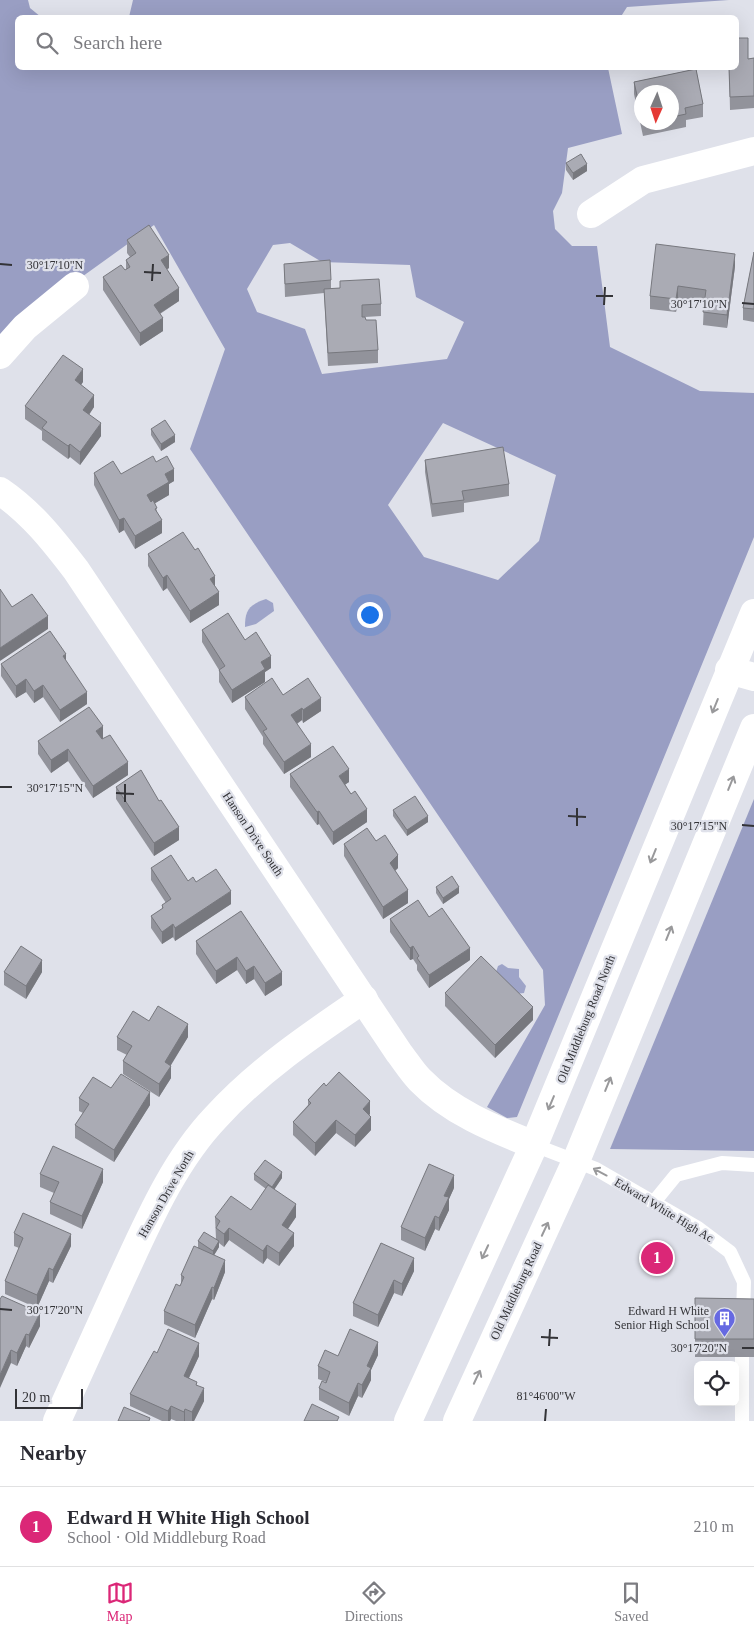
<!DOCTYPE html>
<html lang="en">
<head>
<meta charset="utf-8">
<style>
	:root { --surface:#fff; --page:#f2f2f3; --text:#2b2b33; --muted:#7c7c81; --line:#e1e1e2; --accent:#db2777 }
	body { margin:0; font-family:Georgia,serif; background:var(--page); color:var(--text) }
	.controls { position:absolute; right:15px; bottom:15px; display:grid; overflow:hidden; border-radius:8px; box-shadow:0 5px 20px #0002 }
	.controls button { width:45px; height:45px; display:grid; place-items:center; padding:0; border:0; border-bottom:1px solid var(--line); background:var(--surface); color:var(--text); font:25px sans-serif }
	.compass { position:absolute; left:634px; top:85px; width:45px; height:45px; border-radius:50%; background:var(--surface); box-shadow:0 5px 20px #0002; rotate:183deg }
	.scale { position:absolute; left:15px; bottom:12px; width:68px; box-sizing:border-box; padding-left:5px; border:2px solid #333337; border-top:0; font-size:14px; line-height:18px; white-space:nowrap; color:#333337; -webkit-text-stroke:4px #dfe1ea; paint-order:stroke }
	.you { position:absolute; left:369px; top:614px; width:18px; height:18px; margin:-12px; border:4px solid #fff; border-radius:50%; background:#1a73e8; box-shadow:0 0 0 8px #1a73e833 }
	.badge { display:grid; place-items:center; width:32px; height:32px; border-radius:50%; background:var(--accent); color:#fff; font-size:16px; font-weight:700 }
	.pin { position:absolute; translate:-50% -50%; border:2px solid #fff; box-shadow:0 1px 5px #0006 }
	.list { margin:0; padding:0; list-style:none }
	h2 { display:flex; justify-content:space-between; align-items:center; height:65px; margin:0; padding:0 20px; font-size:21px }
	h2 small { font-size:16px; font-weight:400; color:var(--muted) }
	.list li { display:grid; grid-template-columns:32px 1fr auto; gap:15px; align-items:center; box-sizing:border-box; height:80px; padding:0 20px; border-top:1px solid var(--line) }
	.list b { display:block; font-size:19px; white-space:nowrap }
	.list p { margin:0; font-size:16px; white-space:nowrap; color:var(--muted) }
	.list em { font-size:16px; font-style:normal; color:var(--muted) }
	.icon { flex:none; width:28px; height:28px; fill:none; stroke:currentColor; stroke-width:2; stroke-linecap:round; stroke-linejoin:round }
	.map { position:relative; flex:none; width:754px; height:1421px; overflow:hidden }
	.search { position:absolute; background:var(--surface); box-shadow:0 5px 20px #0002; left:15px; right:15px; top:15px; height:55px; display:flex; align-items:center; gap:12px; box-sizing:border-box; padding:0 18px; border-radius:8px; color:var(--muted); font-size:19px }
	.sheet { height:145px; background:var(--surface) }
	nav { display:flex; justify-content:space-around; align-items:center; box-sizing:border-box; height:70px; border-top:1px solid var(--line); background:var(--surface); font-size:14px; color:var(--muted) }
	nav a { display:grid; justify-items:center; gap:2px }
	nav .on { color:var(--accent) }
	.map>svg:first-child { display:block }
</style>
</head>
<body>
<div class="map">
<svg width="754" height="1421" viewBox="0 0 754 1421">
	<rect width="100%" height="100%" fill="#dfe1ea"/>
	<g fill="#999ec3" fill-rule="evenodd">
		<path d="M0 0H28L30 8 41 17 18 18V68H608L622 134 568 148 562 193 553 211 555 229 572 246H597L610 347 700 391 754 393V537L517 1117 507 1118 487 1107 545 1005 543 970 190 449 225 349 154 225 15 325 0 342ZM290 243 322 262 410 265 416 297 464 322 447 359 322 374 305 329 257 312 247 289 273 245ZM443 423 556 475 539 541 498 580 424 557 388 505Z"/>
		<path d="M133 0H729L627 7 620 18 129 17Z"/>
		<path d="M754 799V1151L610 1149Z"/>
	</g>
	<g fill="#9ea4c8">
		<path d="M266 599 273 603 274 611 256 624 245 627C245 611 248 605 266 599Z"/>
		<path d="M502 964 508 968 519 969V977L526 986 524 993 516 994 496 972 498 966Z"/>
	</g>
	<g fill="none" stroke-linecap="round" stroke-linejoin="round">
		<g stroke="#fff" stroke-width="14">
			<path d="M534 1145 596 1169 698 1228 730 1252 744 1282 743 1316"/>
			<path d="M654 1202 676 1175 722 1163 754 1165"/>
			<path d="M742 1421V1357"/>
		</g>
		<g stroke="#fff" stroke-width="28">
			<path d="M591 214 643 180 754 151"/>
			<path d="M0 355 25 327 75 286"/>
			<path d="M0 491C31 512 53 540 76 570L399 1053C406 1062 412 1072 420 1080 451 1112 494 1129 534 1145"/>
			<path d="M57 1421C78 1374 100 1327 121 1280 147 1224 173 1162 216 1117 259 1070 311 1035 364 999"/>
		</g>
		<g stroke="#fff" stroke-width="28">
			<path d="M729 670 754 677"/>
			<path d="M408 1421 534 1145 754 613"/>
			<path d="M457 1421 576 1161 754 728"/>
		</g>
	</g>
	<g fill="#92939b" fill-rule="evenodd">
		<path d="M754 58V108L730 110 729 68H736L748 59Z"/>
		<path d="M696 69 703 104V117L686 120V127L643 136 634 94V82ZM642 92H672V122H642Z"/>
		<path d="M566 163 587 171 573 180 566 170Z"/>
		<path d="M127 240 169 268 167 269 179 301 160 314 163 331 140 346 103 290V277L126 270V260L130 257 127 253Z"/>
		<path d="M754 252V322L743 320V308Z"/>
		<path d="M284 264 331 280V289L340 288V281L381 304V316L365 317 366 320 378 350V363L328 366 324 293 285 297Z"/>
		<path d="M735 266 727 328 703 325 704 302 678 299 676 312 650 309V296Z"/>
		<path d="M83 382 81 385 94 407 89 415 101 436 80 465 70 457 68 459 42 440V431L25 419V406Z"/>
		<path d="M151 429 175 442 161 451 151 435Z"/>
		<path d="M425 460 509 484V496L464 503V512L432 517 425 472Z"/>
		<path d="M156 462 174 481 169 484V495L155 503 162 533 135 549 124 530 119 533 94 485V473L121 474Z"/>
		<path d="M148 554 215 588 219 605 190 623 167 588 163 591 148 566Z"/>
		<path d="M202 630 245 640 271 668 265 672V682L232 703 219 682V670L202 642Z"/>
		<path d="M66 661 87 704 60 722 43 697 34 703 26 692 16 698 1 676V664Z"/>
		<path d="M283 695 321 711 303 723 302 720 297 724 311 757 284 774 263 744V737L245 709V697Z"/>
		<path d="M103 739 128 775 93 798 68 761 51 773 38 754V741Z"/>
		<path d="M290 774 349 782 345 784 351 794 367 822 333 845 319 824 317 825 290 787Z"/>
		<path d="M116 787 179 840 154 856 116 799Z"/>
		<path d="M393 810 428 822 407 836 393 816Z"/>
		<path d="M376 841 398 868 395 871 408 903 383 919 344 856V844Z"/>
		<path d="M151 868 188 881 196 882 231 904 175 941 173 937 162 944 151 928V916L162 909V905L166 903 151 880Z"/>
		<path d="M436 887 459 893 443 904 436 893Z"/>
		<path d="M241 911 282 985 265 996 254 979 246 984 237 970 216 984 196 954V941Z"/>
		<path d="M429 917 470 960 429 988 417 970V965L413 959 410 960 390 932V919Z"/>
		<path d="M4 972H42L26 999 4 985Z"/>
		<path d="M445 993 533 1020 495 1058 445 1006Z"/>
		<path d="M149 1021 188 1037 170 1065 171 1078 159 1097 123 1074V1061L127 1055 117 1050V1037Z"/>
		<path d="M326 1086 370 1114 369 1115 371 1130 355 1147 336 1133 315 1156 293 1135V1122L308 1105V1100Z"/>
		<path d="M111 1088 150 1105 114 1162 75 1138V1125L83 1113 79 1111V1098Z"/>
		<path d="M40 1174 103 1182 82 1229 50 1214V1202L54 1193 40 1187Z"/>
		<path d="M254 1174 282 1178 274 1189 296 1217 288 1229 294 1246 279 1266 267 1258 263 1264 229 1240 224 1247 219 1243V1247L214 1255 225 1272 214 1300 212 1299 195 1338 164 1324V1311L180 1286 181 1284V1275L198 1248V1241L216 1239 215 1217 251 1210 266 1189 254 1180Z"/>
		<path d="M454 1188 449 1199V1210L439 1231 435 1229 425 1251 401 1240V1227Z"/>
		<path d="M14 1233 71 1246 53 1283 49 1281 37 1308 5 1294V1281L19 1248 14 1246Z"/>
		<path d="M381 1243 414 1271 402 1296 394 1293 378 1327 353 1316V1303Z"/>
		<path d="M695 1298 754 1299V1357H695Z"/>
		<path d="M0 1299 40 1326 29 1348 26 1346 17 1366 11 1363Z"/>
		<path d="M157 1353 199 1356 189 1378 197 1385 204 1401 194 1421H176L171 1419 170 1421H162L130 1406V1394Z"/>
		<path d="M378 1355 371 1370V1380L362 1398 358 1396 349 1416 319 1400V1388L326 1382 318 1379V1366L338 1356Z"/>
	</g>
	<g fill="#77787e">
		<path d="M587 164V171L573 180V173Z"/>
		<path d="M735 254V266L727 328V315Z"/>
		<path d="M169 255V268L161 273V260Z"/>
		<path d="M678 286V299L676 312V299Z"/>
		<path d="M179 288V301L154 317V305Z"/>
		<path d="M163 318V331L140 346V333Z"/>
		<path d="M83 369V382L75 393V380Z"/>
		<path d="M94 395V407L83 423V410Z"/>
		<path d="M101 423V436L80 465V452Z"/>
		<path d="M175 435V442L161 451V444Z"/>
		<path d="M70 444V457L68 459V446Z"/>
		<path d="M174 469V481L169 484V495L147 508V495L165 474Z"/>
		<path d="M124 518V530L119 533V520Z"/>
		<path d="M162 520V533L135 549V536Z"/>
		<path d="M167 575V588L163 591V578Z"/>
		<path d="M215 576V588L210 579Z"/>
		<path d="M219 592V605L190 623V611Z"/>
		<path d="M48 616V629L0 661V648Z"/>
		<path d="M66 654V666L63 656Z"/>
		<path d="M271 656V668L265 672V682L232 703V690L261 662Z"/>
		<path d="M26 679V692L16 698V686Z"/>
		<path d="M43 685V697L34 703V691Z"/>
		<path d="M87 692V704L60 722V710Z"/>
		<path d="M321 698V711L303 723V710Z"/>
		<path d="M302 708V720L291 727V715Z"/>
		<path d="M103 726V739L96 744V731Z"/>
		<path d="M311 744V757L284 774V762Z"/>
		<path d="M68 749V761L51 773V760Z"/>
		<path d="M128 762V775L93 798V786Z"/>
		<path d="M349 769V782L339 789V776Z"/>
		<path d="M367 809V822L333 845V832Z"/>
		<path d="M319 811V824L317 825V812Z"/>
		<path d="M428 816V822L407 836V830Z"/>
		<path d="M179 827V840L154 856V843Z"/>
		<path d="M398 855V868L390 875V863Z"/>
		<path d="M459 887V893L443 904V898Z"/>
		<path d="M408 890V903L383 919V907Z"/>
		<path d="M231 891V904L175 941V928Z"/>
		<path d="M173 924V937L162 944V932Z"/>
		<path d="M413 946V959L410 960V948Z"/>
		<path d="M470 948V960L429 988V975Z"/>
		<path d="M237 957V970L216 984V971Z"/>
		<path d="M42 960V972L26 999V986Z"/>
		<path d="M254 966V979L246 984V971Z"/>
		<path d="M282 972V985L265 996V983Z"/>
		<path d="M533 1007V1020L495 1058V1045Z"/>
		<path d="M188 1024V1037L165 1075V1062Z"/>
		<path d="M171 1066V1078L159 1097V1084Z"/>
		<path d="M150 1092V1105L114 1162V1150Z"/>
		<path d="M370 1101V1114L363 1122V1109Z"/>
		<path d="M371 1117V1130L355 1147V1135Z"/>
		<path d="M336 1120V1133L315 1156V1143Z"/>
		<path d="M103 1169V1182L82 1229V1216Z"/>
		<path d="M282 1172V1178L272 1193V1187Z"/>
		<path d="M454 1175V1188L449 1199V1210L439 1231V1218L444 1196Z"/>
		<path d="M296 1204V1217L282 1237V1225Z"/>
		<path d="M435 1216V1229L425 1251V1238Z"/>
		<path d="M229 1228V1240L224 1247V1234Z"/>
		<path d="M294 1233V1246L279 1266V1253Z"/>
		<path d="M71 1234V1246L53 1283V1270Z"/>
		<path d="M219 1241V1247L213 1257V1251Z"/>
		<path d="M267 1245V1258L263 1264V1251Z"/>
		<path d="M414 1258V1271L402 1296V1284Z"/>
		<path d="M225 1260V1272L214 1300V1288Z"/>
		<path d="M49 1268V1281L37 1308V1295Z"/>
		<path d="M394 1280V1293L378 1327V1315Z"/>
		<path d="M212 1287V1299L195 1338V1325Z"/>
		<path d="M40 1313V1326L29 1348V1335Z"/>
		<path d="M26 1334V1346L17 1366V1353Z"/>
		<path d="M378 1342V1355L371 1370V1380L362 1398V1385L367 1366Z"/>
		<path d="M199 1343V1356L184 1388V1376Z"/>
		<path d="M11 1350V1363L0 1388V1375Z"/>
		<path d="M358 1383V1396L349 1416V1403Z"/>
		<path d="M204 1388V1401L194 1421H192V1412Z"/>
		<path d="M171 1406V1419L170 1421H168V1411Z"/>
		<path d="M185 1409V1421H184V1412Z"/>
	</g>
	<g fill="#aaabb4" stroke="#77787e">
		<path d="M736 38H748V59L754 58V96L730 97 729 68H736Z"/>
		<path d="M696 69 703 104 685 108 686 114 672 117V92H642V118L634 82Z"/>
		<path d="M581 154 587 164 573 173 566 163Z"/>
		<path d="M149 225 169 255 161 260 179 288 154 305 163 318 140 333 103 277 121 265 125 270 130 267 126 260 136 253 127 240Z"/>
		<path d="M656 244 735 254 727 315 703 312 706 290 678 286 676 299 650 296Z"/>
		<path d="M754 252V309L743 308Z"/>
		<path d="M330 260 331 280 285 284 284 264Z"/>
		<path d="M379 279 381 304 362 305V317H365L366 320H376L378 350 328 353 324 289 340 288V281Z"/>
		<path d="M63 355 83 369 75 380 94 395 83 410 101 423 80 452 70 444 68 446 42 428 47 422 25 406Z"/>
		<path d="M165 420 175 435 161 444 151 429Z"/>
		<path d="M503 447 509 484 462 491 464 500 432 504 425 460Z"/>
		<path d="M153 456 156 462 167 456 174 469 165 474 169 482 147 495 151 502 153 500 157 508 155 509 162 520 135 536 124 518 119 520 94 473 113 461 121 474Z"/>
		<path d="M183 532 195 550 198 548 215 576 210 579 219 592 190 611 167 575 163 578 148 554Z"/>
		<path d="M0 589 12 607 32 594 48 616 0 648Z"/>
		<path d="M228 613 245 640 256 632 271 656 261 662 265 669 232 690 219 670 225 666 202 630Z"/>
		<path d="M50 631 66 654 63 656 87 692 60 710 43 685 34 691 26 679 16 686 1 664Z"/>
		<path d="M272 678 283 695 308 678 321 698 303 710 302 708 291 715 311 744 284 762 263 731 267 729 245 697Z"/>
		<path d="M89 707 103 726 96 731 102 739 110 735 128 762 93 786 68 749 51 760 38 741Z"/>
		<path d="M333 746 349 769 339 776 351 794 355 791 367 809 333 832 319 811 317 812 290 774Z"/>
		<path d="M141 770 159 801 161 800 179 827 154 843 116 787Z"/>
		<path d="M415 796 428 816 407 830 393 810Z"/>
		<path d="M367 828 376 841 385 835 398 855 390 863 408 890 383 907 344 844Z"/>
		<path d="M171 855 188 881 193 877 196 882 216 869 231 891 175 928 173 924 162 932 151 916 163 908 162 905 171 899 151 868Z"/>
		<path d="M452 876 459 887 443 898 436 887Z"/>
		<path d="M418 900 429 917 442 908 470 948 429 975 417 958 419 956 413 946 410 948 390 919Z"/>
		<path d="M241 911 282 972 265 983 254 966 246 971 237 957 216 971 196 941Z"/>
		<path d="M21 946 42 960 26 986 4 972Z"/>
		<path d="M481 956 533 1007 495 1045 445 993Z"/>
		<path d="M158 1006 188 1024 165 1062 171 1066 159 1084 123 1061 132 1046 117 1037 133 1011 149 1021Z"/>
		<path d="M339 1072 370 1101 363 1109 371 1117 355 1135 336 1120 315 1143 293 1122 311 1103 308 1100 324 1083 326 1086Z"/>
		<path d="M121 1074 150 1092 114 1150 75 1125 89 1104 79 1098 93 1077 111 1088Z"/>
		<path d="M53 1146 103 1169 82 1216 50 1202 59 1182 40 1174Z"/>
		<path d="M265 1160 282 1172 272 1187 254 1174Z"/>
		<path d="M429 1164 454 1175 444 1196 449 1197 439 1218 435 1216 425 1238 401 1227Z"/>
		<path d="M268 1185 296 1204 282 1225 294 1233 279 1253 267 1245 263 1251 229 1228 224 1234 216 1228 220 1221 215 1217 231 1196 251 1210Z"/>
		<path d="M23 1213 71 1234 53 1270 49 1268 37 1295 5 1281 23 1238 14 1233Z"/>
		<path d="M204 1232 219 1241 213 1251 198 1241Z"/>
		<path d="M381 1243 414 1258 402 1284 394 1280 378 1315 353 1303Z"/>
		<path d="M194 1246 225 1260 214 1288 212 1287 195 1325 164 1311 176 1284 180 1286 184 1277 181 1275Z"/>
		<path d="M2 1296 40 1313 29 1335 26 1334 17 1353 11 1350 0 1375V1299Z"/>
		<path d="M695 1298 754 1299V1339H695Z"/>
		<path d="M168 1329 199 1343 184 1376 197 1382 196 1385 204 1388 192 1412 185 1409 184 1412 171 1406 168 1411 130 1394 154 1351 157 1353Z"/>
		<path d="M350 1329 378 1342 367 1366 371 1368 362 1385 358 1383 349 1403 319 1388 322 1381 326 1383 330 1372 318 1366 325 1350 338 1356Z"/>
		<path d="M312 1404 339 1417 337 1421H304Z"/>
		<path d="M124 1407 150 1418 149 1421H118Z"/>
	</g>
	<defs><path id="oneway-shaft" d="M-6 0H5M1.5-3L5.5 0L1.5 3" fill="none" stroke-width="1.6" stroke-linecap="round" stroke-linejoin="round" transform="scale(1.25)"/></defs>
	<g stroke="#99999b">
		<use href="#oneway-shaft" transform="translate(715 706) rotate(112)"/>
		<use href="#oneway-shaft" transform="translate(731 783) rotate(-68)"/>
		<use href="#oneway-shaft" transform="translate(653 856) rotate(112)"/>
		<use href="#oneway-shaft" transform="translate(669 933) rotate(-68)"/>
		<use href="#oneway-shaft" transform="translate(608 1084) rotate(-68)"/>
		<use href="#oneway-shaft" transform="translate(551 1103) rotate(113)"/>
		<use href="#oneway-shaft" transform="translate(600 1172) rotate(-152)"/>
		<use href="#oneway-shaft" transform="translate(545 1229) rotate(-65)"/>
		<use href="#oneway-shaft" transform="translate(485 1252) rotate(115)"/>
		<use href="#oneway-shaft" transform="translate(477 1377) rotate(-65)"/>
	</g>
	<path fill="none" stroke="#333337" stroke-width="2" d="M0 264 12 265M144 272 161 273M152 281 153 264M596 296H613M742 303 754 304M604 305 605 287M0 787H12M116 793 134 794M125 802V784M568 816 586 817M742 825 754 826M577 826V808M0 1309 12 1310M541 1337 558 1338M549 1346 550 1329M742 1348H754M545 1421 546 1409"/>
	<defs>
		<symbol id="building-pin" viewBox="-11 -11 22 30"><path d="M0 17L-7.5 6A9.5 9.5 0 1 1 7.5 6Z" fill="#6669e2" stroke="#dfe1ea"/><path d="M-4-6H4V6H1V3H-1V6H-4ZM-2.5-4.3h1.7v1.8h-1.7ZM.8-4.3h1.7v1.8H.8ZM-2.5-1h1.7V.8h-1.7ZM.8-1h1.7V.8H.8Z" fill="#fff"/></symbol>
	</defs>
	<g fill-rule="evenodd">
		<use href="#building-pin" x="712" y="1306" width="25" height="34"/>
	</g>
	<g text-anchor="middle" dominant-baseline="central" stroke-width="4.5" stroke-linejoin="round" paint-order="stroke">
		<g font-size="12" fill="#333337" stroke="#dfe1ea">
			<text transform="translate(253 834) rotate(56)">Hanson Drive South</text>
			<text transform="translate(586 1019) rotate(-68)">Old Middleburg Road North</text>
			<text transform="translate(166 1194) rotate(-60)">Hanson Drive North</text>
			<text transform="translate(664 1210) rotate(31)">Edward White High Ac</text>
			<text transform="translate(516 1291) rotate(-65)">Old Middleburg Road</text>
		</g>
		<g font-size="12" fill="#333337" stroke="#dfe1ea" text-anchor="end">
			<text x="709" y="1311">Edward H White<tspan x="709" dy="14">Senior High School</tspan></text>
		</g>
	</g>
	<g font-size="12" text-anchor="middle" fill="#333337" stroke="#dfe1ea" stroke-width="4.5" stroke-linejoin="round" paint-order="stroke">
		<text x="55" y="269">30°17'10"N</text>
		<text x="699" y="308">30°17'10"N</text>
		<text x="55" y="792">30°17'15"N</text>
		<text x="699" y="830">30°17'15"N</text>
		<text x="55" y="1314">30°17'20"N</text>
		<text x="699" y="1352">30°17'20"N</text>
		<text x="546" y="1400">81°46'00"W</text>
	</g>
</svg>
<div class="controls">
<button><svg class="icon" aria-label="locate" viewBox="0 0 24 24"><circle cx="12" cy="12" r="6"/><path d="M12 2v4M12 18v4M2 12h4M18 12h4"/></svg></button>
</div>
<svg class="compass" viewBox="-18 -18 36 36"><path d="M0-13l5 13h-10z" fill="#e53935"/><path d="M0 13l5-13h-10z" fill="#7c7c81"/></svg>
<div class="scale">20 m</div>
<div class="you"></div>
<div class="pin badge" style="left:657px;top:1258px">1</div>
<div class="search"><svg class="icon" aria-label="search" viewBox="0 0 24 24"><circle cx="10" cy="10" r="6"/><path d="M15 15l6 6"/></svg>Search here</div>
</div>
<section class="sheet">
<h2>Nearby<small></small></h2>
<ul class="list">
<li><span class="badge">1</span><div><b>Edward H White High School</b><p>School · Old Middleburg Road</p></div><em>210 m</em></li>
</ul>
</section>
<nav>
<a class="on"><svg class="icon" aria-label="map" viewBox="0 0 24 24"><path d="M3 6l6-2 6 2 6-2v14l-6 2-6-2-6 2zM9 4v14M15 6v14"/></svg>Map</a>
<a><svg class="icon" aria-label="directions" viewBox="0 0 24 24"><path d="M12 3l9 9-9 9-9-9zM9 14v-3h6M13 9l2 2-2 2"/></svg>Directions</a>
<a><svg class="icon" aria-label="saved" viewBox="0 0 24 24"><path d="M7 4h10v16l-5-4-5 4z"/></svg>Saved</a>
</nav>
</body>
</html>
